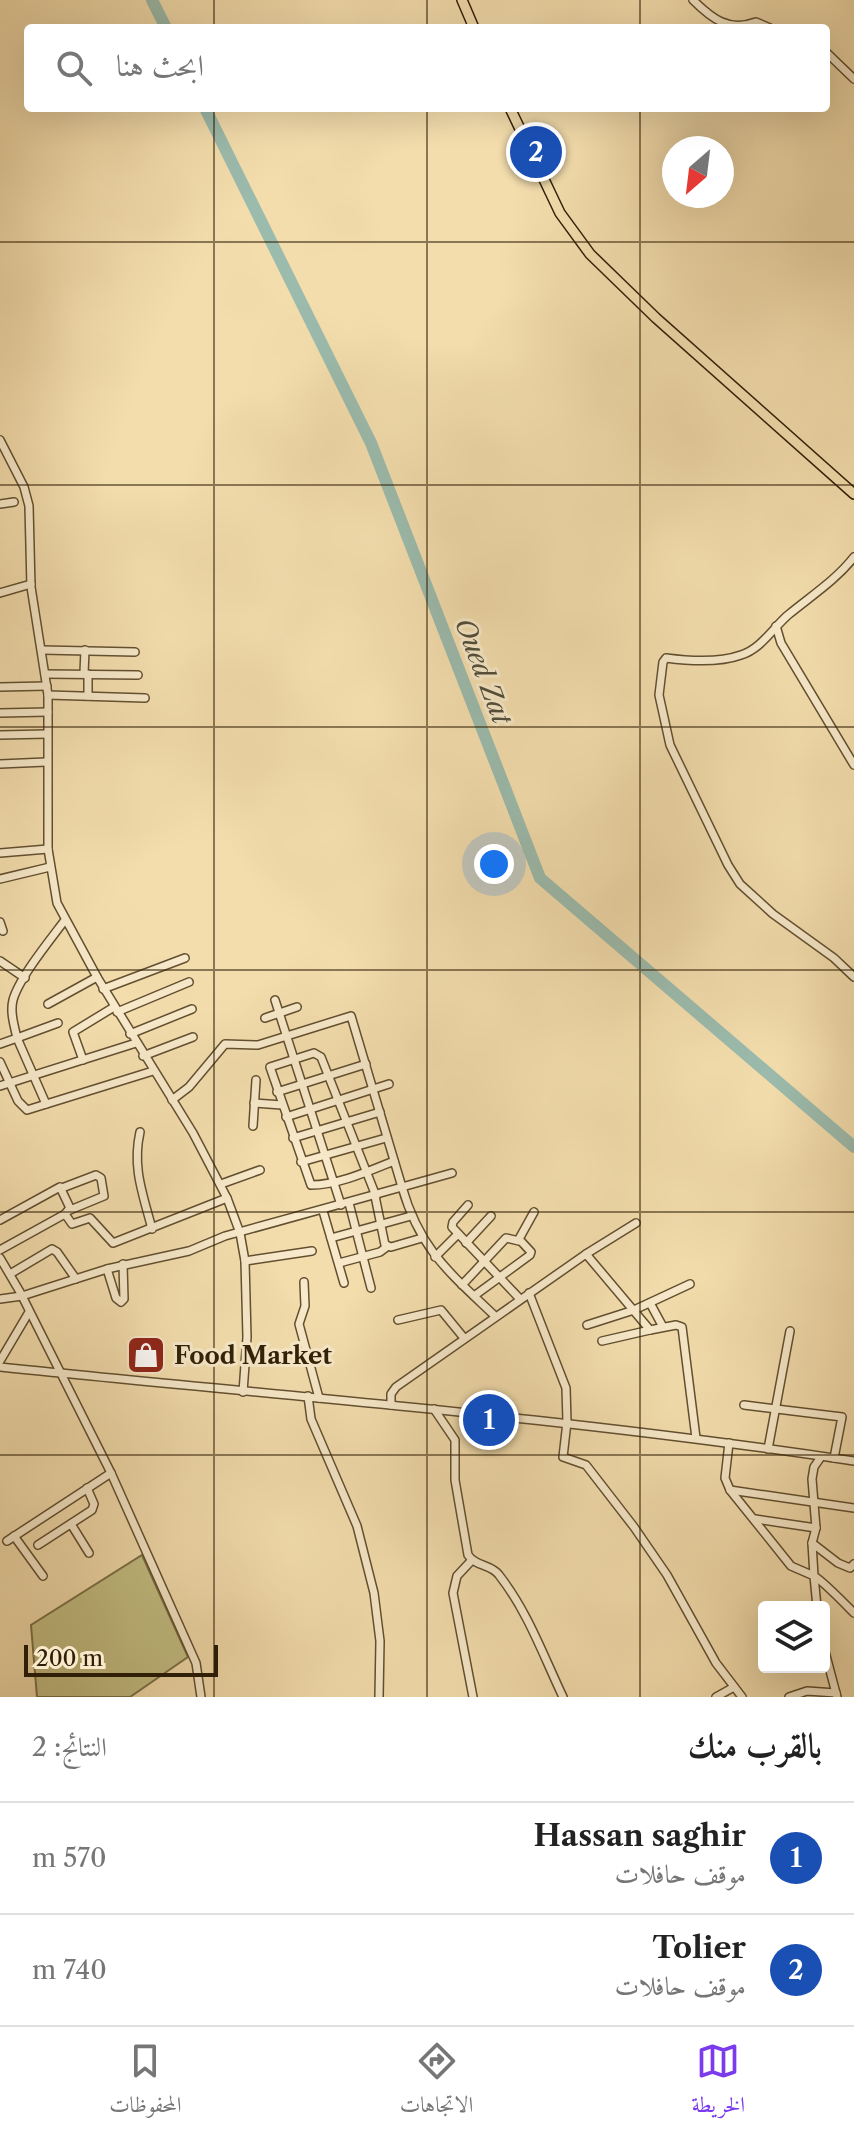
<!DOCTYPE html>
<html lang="ar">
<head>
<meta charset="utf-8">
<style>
	:root { --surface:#fff; --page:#f2f2f2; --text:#222; --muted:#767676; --line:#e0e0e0; --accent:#7c3aed }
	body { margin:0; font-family:"Libre Caslon Text",Amiri,serif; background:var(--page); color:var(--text); direction:rtl }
	.controls { position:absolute; right:24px; bottom:24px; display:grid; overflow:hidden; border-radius:8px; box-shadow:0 8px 32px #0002 }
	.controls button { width:72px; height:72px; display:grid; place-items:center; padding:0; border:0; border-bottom:2px solid var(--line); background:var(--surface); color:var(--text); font:40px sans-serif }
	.compass { position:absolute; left:662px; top:136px; width:72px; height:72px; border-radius:50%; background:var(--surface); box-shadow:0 8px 32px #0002; rotate:208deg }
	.scale { position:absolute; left:24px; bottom:20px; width:194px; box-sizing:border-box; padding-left:8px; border:4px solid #312007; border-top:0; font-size:22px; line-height:28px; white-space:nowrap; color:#312007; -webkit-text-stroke:6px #f7e9ca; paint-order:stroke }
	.you { position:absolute; left:494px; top:864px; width:28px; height:28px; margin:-20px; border:6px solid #fff; border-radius:50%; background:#1a73e8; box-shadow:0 0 0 12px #1a73e833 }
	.badge { display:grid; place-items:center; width:52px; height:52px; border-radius:50%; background:var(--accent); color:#fff; font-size:26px; font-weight:700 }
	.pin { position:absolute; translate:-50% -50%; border:4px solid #fff; box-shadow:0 2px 8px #0006 }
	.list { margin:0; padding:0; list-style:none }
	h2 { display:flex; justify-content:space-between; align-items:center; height:104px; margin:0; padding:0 32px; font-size:34px }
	h2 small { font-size:26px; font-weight:400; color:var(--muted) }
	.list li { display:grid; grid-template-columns:52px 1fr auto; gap:24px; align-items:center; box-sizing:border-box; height:112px; padding:0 32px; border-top:2px solid var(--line) }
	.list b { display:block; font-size:30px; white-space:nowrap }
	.list p { margin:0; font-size:26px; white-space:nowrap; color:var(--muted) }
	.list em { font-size:26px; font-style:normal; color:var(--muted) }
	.icon { flex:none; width:44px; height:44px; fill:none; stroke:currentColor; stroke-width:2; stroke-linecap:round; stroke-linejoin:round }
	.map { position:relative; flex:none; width:854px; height:1697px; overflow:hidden; direction:ltr }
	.search { position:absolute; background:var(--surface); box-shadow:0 8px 32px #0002; left:24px; right:24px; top:24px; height:88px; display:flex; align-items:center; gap:20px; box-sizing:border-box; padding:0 28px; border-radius:8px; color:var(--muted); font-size:30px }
	.sheet { height:328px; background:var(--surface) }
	nav { display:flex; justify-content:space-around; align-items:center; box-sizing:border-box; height:112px; border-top:2px solid var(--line); background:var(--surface); font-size:22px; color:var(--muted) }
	nav a { display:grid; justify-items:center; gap:4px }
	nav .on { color:var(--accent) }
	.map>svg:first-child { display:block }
</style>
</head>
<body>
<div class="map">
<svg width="854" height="1697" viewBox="0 0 854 1697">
	<rect width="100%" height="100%" fill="#f3ddad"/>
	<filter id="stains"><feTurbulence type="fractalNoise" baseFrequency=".0025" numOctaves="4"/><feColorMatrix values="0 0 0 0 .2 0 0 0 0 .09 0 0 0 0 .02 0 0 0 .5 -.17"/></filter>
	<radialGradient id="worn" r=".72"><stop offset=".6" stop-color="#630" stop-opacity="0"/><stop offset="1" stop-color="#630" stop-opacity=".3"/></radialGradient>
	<path fill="#c3bf84" stroke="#7a7046" stroke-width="2" d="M142 1555 188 1657 130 1697H37L31 1625Z"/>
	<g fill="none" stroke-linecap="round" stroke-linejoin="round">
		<g stroke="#9bbbad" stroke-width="12">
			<path d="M152 0 166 28"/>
			<path d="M205 108 371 443 540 878 854 1147"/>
		</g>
		<defs>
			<g id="minor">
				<path d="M693 0C712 19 729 32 756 22L770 28"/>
				<path d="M826 52 854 79"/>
				<path d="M0 440 24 487 29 506 31 587 48 695V849L57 903 97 977 193 1133 227 1198 240 1233 245 1261 247 1337 243 1392"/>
				<path d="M0 504 14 502"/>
				<path d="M854 557C836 580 811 596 788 615 773 628 761 649 741 655 719 663 689 661 666 658L663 662 659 695 670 745 728 865 740 884 773 914 834 958 854 977"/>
				<path d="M0 593 31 584"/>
				<path d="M776 626 781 643 854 765"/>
				<path d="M42 650 135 652"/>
				<path d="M84 673 85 650"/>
				<path d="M45 674 138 675"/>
				<path d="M88 674V696"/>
				<path d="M0 687 47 686"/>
				<path d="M48 695 145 698"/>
				<path d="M0 713 48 712"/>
				<path d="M0 735 47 734"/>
				<path d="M0 764 46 762"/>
				<path d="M0 853 48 849"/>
				<path d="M0 879 50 867"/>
				<path d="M0 922 3 931"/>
				<path d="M0 961 25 978"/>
				<path d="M103 989 185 958"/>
				<path d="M275 1000 341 1205"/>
				<path d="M48 1004 97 977"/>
				<path d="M117 1012 189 982"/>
				<path d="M265 1018 297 1007"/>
				<path d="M130 1034 192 1009"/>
				<path d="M0 1044 17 1038C14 1025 10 1012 13 1000 19 978 50 940 65 920"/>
				<path d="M143 1056 193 1037"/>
				<path d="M83 1060 73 1032 114 1007"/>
				<path d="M0 1062 18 1101 27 1110 153 1071"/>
				<path d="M0 1086 136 1043"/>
				<path d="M277 1092 366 1064"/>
				<path d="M172 1100 189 1087 225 1044 258 1045 351 1016 402 1187 452 1173"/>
				<path d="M254 1103 282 1105"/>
				<path d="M46 1104 17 1038 58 1023"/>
				<path d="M286 1117 389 1084"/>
				<path d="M253 1126 256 1080"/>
				<path d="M140 1132C132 1168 143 1194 152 1229"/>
				<path d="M293 1138 380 1112"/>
				<path d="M301 1162 386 1138"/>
				<path d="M221 1184 260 1170"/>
				<path d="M62 1188 96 1175 101 1178 104 1196 70 1210"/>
				<path d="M375 1196 385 1245 391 1247 422 1238"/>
				<path d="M376 1196 321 1057 314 1053 270 1067 311 1185C338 1185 369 1171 394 1161"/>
				<path d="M349 1203 371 1288"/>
				<path d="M468 1205 453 1222 452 1227 520 1299"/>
				<path d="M323 1211 344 1283"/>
				<path d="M65 1214 72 1224 90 1218 113 1243 227 1198"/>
				<path d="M0 1220 60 1187 70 1208 65 1214 0 1250"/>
				<path d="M331 1238 411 1216"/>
				<path d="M466 1243 491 1216"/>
				<path d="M586 1254 636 1223"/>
				<path d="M435 1257 458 1234"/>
				<path d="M0 1258 20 1292 111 1473 196 1663 201 1697"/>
				<path d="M245 1261 312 1251"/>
				<path d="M339 1263 380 1252 388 1246"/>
				<path d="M107 1269 116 1298 121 1302 124 1299 123 1264"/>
				<path d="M10 1274 52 1249 57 1252 76 1279"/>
				<path d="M304 1282 305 1306 299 1324 319 1398"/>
				<path d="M462 1285 506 1238 519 1241"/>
				<path d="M529 1293 566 1388 567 1422 563 1457 586 1465 634 1527 667 1575 716 1663 742 1697"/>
				<path d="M474 1296 530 1255 531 1252 519 1239 534 1212"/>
				<path d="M0 1299 22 1296 107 1269 189 1251 225 1236 402 1187C420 1250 450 1273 495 1316"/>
				<path d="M650 1303 663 1327"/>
				<path d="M398 1320 441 1310 464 1338"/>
				<path d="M587 1325 634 1310 690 1284"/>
				<path d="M602 1341 650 1330"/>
				<path d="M0 1361 29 1312"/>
				<path d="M0 1367C285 1396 570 1418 854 1461"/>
				<path d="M308 1396 311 1419 357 1526 374 1593 380 1641 379 1697"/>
				<path d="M391 1405V1394L396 1387 586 1254 650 1330 676 1325 682 1327 696 1438"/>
				<path d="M744 1405 842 1417 834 1458"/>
				<path d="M434 1409 455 1440V1480L468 1555C476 1567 491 1564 499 1575 528 1612 543 1655 563 1697"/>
				<path d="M729 1443 725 1478 730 1490 791 1566 814 1576 817 1607"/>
				<path d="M768 1449 790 1331"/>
				<path d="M821 1457 814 1467 812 1479 816 1528 812 1543 814 1576C823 1581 845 1604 854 1613"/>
				<path d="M730 1490 854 1508"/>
				<path d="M755 1519 816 1528"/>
				<path d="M71 1524 89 1553"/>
				<path d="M14 1536 43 1576"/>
				<path d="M7 1541 111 1473"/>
				<path d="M812 1543 838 1563 850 1568 854 1564"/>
				<path d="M38 1545 92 1510 94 1504 87 1488"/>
				<path d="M471 1561 457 1576 453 1593 473 1697"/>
				<path d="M824 1648 837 1697"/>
				<path d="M716 1697 734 1687"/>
				<path d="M789 1697 807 1691 836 1693"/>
			</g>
			<g id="major">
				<path d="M462 0 474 28"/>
				<path d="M510 108 560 213 590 254 656 318 854 494"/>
			</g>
		</defs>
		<use href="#minor" stroke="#624f30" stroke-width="10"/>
		<use href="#major" stroke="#312007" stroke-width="12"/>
		<use href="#minor" stroke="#f7e9ca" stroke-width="7"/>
		<use href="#major" stroke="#f3ddad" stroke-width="9"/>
	</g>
	<path fill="none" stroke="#312007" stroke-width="2" stroke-opacity="0.55" d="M214 0V28M427 0V28M640 0V28M214 108V1697M427 108V1697M640 108V1697M0 242H854M0 485H854M0 727H854M0 970H854M0 1212H854M0 1455H854"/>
	<defs>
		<symbol id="shop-square" viewBox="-11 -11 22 22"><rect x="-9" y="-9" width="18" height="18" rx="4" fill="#8f2418" stroke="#f7e9ca"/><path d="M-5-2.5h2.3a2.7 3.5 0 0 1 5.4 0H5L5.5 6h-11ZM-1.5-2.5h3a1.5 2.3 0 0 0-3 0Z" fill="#fff"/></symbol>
	</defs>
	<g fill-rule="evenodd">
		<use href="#shop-square" x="124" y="1333" width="44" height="44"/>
	</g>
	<g text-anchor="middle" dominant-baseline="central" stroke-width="6" stroke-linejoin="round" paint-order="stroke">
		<g font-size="24" font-weight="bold" fill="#312007" stroke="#f7e9ca" text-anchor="start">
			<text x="174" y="1355">Food Market</text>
		</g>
		<g font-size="26" font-style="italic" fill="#514e39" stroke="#f7e9ca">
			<text transform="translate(483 671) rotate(69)">Oued Zat</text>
		</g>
	</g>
	<rect width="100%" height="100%" filter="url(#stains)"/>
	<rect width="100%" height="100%" fill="url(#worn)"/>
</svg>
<div class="controls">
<button><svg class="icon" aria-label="layers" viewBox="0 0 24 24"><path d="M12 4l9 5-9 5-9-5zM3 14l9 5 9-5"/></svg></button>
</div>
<svg class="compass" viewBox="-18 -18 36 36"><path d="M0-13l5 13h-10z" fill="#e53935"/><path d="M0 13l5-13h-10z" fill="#767676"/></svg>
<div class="scale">200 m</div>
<div class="you"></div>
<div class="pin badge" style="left:489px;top:1420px;background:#1a4fb4">1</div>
<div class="pin badge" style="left:536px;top:152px;background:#1a4fb4">2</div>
<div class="search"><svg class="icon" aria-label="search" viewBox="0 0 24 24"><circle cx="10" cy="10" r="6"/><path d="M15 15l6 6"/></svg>ابحث هنا</div>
</div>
<section class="sheet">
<h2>بالقرب منك<small>النتائج: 2</small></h2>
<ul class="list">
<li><span class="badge" style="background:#1a4fb4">1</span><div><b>Hassan saghir</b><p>موقف حافلات</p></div><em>570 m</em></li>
<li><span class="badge" style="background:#1a4fb4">2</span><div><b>Tolier</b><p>موقف حافلات</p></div><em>740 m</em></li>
</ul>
</section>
<nav>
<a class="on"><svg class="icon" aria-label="map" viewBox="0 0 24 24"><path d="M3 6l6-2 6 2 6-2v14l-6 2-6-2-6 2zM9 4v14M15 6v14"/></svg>الخريطة</a>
<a><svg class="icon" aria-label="directions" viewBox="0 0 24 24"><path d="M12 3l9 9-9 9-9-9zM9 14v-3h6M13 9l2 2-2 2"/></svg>الاتجاهات</a>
<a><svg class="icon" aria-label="saved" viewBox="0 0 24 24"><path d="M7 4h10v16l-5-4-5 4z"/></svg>المحفوظات</a>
</nav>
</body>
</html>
